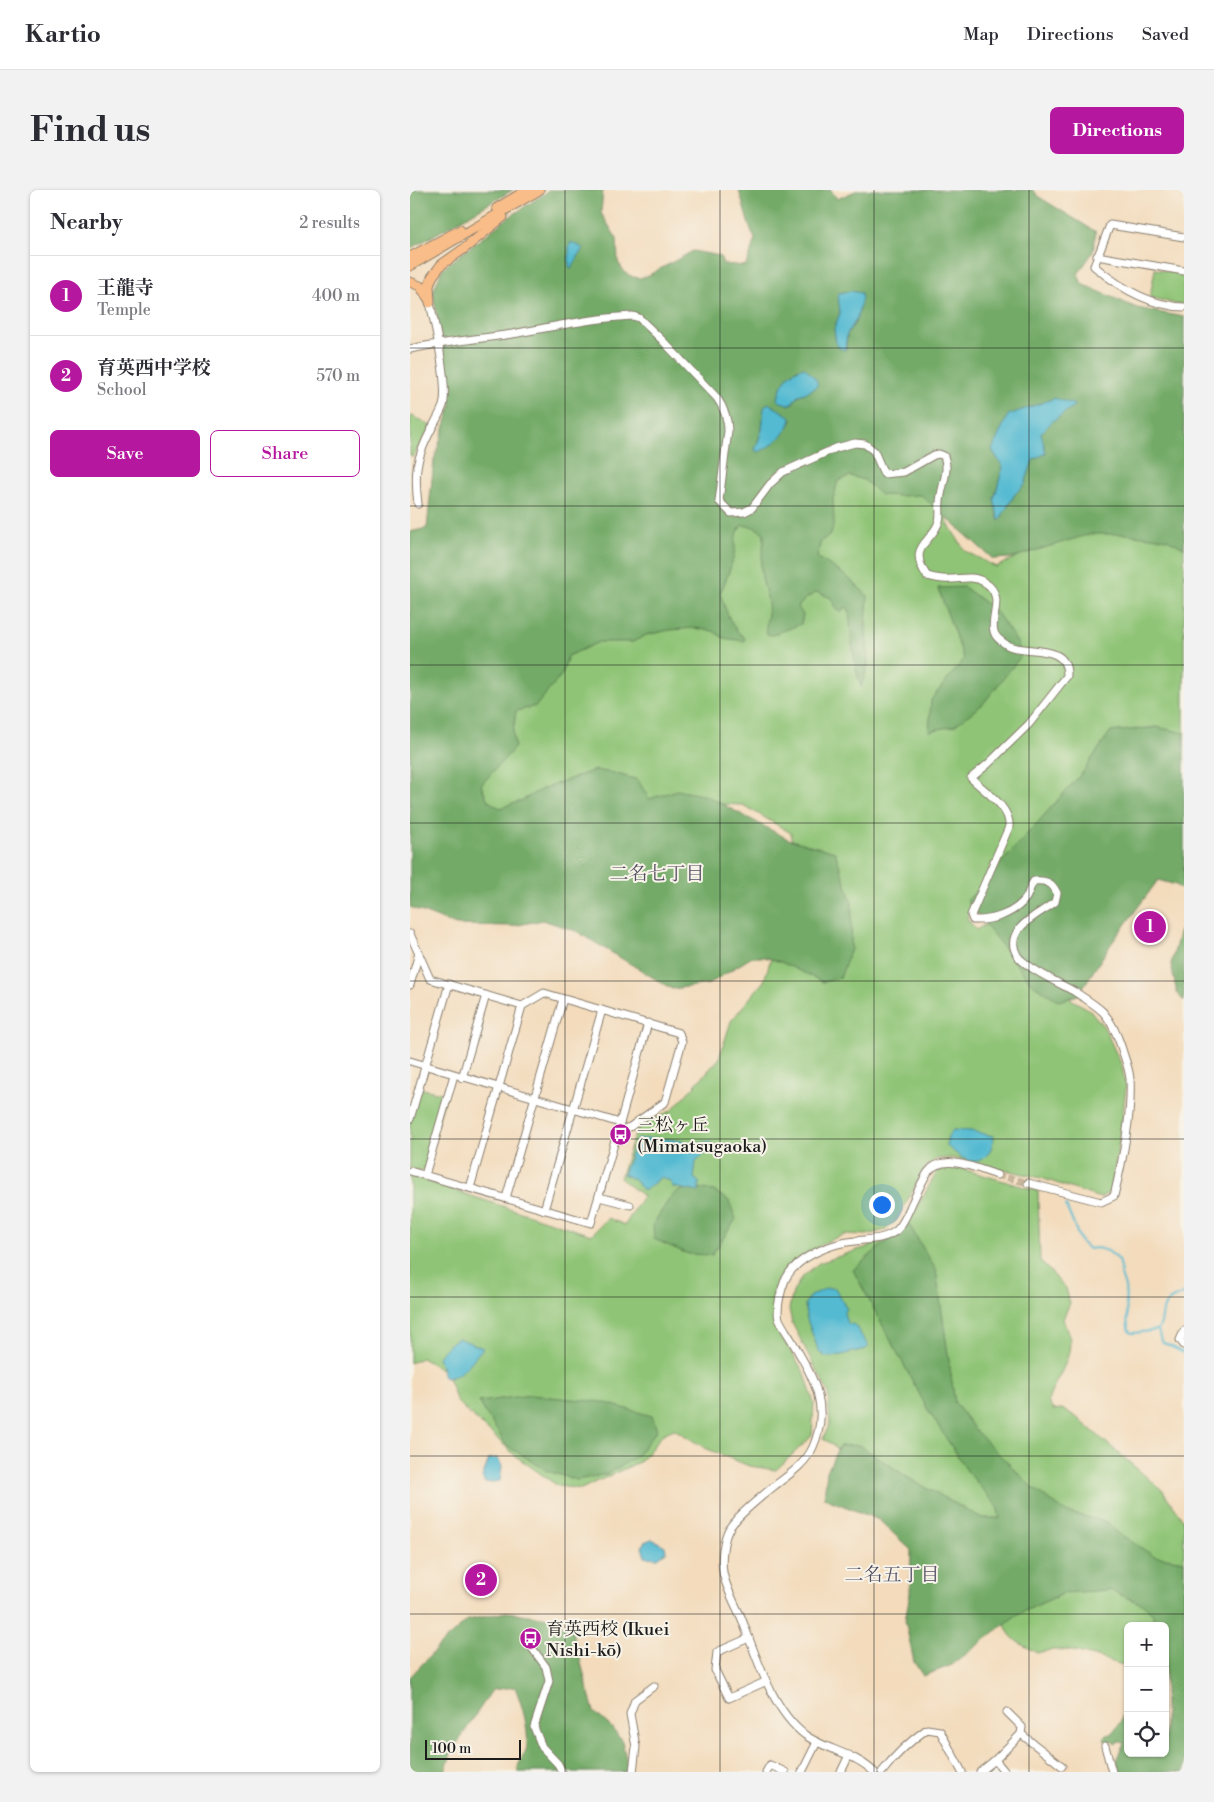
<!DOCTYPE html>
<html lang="en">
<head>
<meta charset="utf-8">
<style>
	:root { --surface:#fff; --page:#f2f2f3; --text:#2b2b33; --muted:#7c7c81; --line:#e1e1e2; --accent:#b5179e }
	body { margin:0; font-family:"Libre Bodoni","Noto Serif JP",serif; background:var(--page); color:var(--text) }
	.controls { position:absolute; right:15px; bottom:15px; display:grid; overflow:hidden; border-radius:8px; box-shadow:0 1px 4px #0004 }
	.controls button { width:45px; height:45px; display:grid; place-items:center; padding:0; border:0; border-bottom:1px solid var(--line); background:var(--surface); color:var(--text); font:25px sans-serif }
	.scale { position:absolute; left:15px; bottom:12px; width:96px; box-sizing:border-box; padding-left:5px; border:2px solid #1c1c1c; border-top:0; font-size:14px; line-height:18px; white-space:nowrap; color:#1c1c1c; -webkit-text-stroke:4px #f7f3e8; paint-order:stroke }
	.you { position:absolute; left:471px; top:1014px; width:18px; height:18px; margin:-12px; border:4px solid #fff; border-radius:50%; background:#1a73e8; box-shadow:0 0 0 8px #1a73e833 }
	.badge { display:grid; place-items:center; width:32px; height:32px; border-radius:50%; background:var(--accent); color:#fff; font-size:16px; font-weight:700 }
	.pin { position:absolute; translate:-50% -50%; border:2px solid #fff; box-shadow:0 1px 5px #0006 }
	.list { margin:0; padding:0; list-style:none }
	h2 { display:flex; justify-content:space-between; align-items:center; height:65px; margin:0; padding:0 20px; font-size:21px }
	h2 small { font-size:16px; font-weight:400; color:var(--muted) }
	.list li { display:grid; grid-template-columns:32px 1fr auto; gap:15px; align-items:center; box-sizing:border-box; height:80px; padding:0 20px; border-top:1px solid var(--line) }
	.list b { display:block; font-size:19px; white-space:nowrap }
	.list p { margin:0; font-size:16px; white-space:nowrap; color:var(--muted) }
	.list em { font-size:16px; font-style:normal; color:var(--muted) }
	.actions { display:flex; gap:10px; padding:15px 20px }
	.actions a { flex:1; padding:11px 0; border:1px solid var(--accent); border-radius:8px; text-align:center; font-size:18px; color:var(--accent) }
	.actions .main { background:var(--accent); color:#fff }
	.icon { flex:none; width:28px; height:28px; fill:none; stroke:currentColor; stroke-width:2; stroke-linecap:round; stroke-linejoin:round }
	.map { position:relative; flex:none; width:774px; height:1582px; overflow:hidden; border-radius:8px }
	header { display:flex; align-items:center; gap:30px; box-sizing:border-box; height:70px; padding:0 25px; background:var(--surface); border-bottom:1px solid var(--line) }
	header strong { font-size:24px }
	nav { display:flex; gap:28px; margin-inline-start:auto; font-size:18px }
	.intro { display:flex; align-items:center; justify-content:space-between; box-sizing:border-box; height:120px; padding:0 30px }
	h1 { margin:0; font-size:35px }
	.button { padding:12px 22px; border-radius:8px; background:var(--accent); color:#fff; font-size:18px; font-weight:700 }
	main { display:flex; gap:30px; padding:0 30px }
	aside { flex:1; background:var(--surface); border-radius:8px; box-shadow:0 1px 4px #0004 }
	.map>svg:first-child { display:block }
</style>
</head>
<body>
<header>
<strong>Kartio</strong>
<nav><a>Map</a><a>Directions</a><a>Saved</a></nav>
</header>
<div class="intro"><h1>Find us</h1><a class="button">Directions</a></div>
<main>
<aside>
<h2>Nearby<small>2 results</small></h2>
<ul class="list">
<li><span class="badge">1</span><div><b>王龍寺</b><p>Temple</p></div><em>400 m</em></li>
<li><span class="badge">2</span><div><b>育英西中学校</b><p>School</p></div><em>570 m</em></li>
</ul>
<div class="actions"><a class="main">Save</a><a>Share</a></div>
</aside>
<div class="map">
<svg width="774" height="1582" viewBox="0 0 774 1582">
	<rect width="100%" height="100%" fill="#f7f3e8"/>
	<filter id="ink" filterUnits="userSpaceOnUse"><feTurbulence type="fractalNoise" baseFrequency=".02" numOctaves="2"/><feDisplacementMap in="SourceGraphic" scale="10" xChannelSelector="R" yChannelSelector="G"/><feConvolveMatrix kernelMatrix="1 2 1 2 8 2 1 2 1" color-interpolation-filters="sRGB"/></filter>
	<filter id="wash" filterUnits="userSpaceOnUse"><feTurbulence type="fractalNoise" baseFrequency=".0096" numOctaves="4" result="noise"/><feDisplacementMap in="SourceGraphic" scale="20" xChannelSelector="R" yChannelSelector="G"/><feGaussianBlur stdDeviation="1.12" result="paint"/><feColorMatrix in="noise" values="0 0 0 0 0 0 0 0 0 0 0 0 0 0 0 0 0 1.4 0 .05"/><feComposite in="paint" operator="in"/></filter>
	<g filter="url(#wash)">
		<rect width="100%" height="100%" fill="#f3dbbc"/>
		<g fill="#8fc476" stroke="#567049">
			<path d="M745 79 774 84V114H765L740 107Z"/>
			<path d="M0 225 21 236 3 267 0 265Z"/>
			<path d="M454 262 526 282 537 332 555 361 586 377 647 347 729 328 774 347V558L606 675 582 673 557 728 566 740 592 725 612 781 680 820 694 837 712 876 716 898 711 939 701 1001 690 1008 631 988 542 968 526 969 515 978 486 1031 475 1040 457 1045 437 1044 420 1050 388 1069 373 1084 363 1115 366 1138 395 1184 404 1213 402 1246 366 1280 339 1276 295 1258 264 1239 253 1244 231 1271 171 1299 148 1296 107 1267 47 1212 36 1182 12 1168 0 1173V986L181 1045 198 1028 215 1035 233 1006 210 988 227 938 262 920 309 869 321 831 354 791 384 693 381 643 333 615 255 612 97 631 65 597 99 530 171 449 314 342Z"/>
			<path d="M8 898 36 904 14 980 11 981 0 978V929Z"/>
			<path d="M542 976 628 1001 630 1071 656 1098 660 1113 653 1129C655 1136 660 1145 660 1152 660 1176 643 1191 638 1212L643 1220 652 1219 665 1226 753 1301 774 1331V1490L755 1436H718V1476C686 1469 660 1453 627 1463 606 1451 596 1449 593 1423L434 1266 420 1253 413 1249 420 1233 418 1202 382 1133 379 1119 383 1102 392 1087 409 1073 472 1052 498 1033 527 982Z"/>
		</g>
		<g fill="#73aa67" stroke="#486342" fill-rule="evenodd">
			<path d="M0 0H103L0 59Z"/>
			<path d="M140 0H193L191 23 207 49 208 72 215 83 223 87 230 88 237 86 283 61 310 66 313 74 335 76C341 67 341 59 345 49L338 32 329 0H421L427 9 448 0H623L629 7 686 42 683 62 668 84 672 94 727 118 774 127V358L757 349 716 344H680L601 368 583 369 511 305 490 306 471 305 454 290 440 286 428 291 423 309 424 332 421 345 411 351 407 367 436 386 458 406 456 434 458 476 451 497C443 472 441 446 439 419L435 417 432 422 428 421 421 408 407 402 395 409 388 417 393 425 391 434 362 445 357 444C354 434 360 424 358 413 356 400 350 388 351 374 352 364 354 354 354 343L344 337 332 335C322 351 327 349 324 365 321 378 316 391 310 403 316 420 320 438 335 448L334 451 314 448 303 441 285 438 260 440 236 445 223 452H189L158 466 152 484 126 516 106 521 103 543 105 557 71 595 78 611 90 618 111 611 132 599 185 580 204 583 228 590 239 609 267 600 297 606 378 649 425 662 442 713 441 759 430 788 413 792 371 772 354 767H342L299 794 262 799 166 741 133 730 103 736 46 735 0 717V342L17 338 24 270 41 216 23 102 32 79 95 30ZM441 101 449 120 445 133 437 144 436 159 426 153 424 139 430 123 429 103ZM389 178 405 198 389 205 382 214 368 210C369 197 377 184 389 178ZM645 208 643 231 631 243 615 294 605 304 589 331 584 309 593 277ZM354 218 382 230C375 245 361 258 345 260L352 240Z"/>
			<path d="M554 397 586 421 608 454 611 466 573 514 544 536 519 541 521 510 554 469 528 398Z"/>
			<path d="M747 537 774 543V701L766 695 748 690 701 754 668 805 649 811 621 793 557 711 673 582 700 542Z"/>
			<path d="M774 725V811L767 804 761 774Z"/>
			<path d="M281 997 304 1001 319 1011 326 1029 302 1065 278 1064 244 1049 243 1034 260 1008 267 1002Z"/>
			<path d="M498 1033 526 1080 545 1213 566 1241 622 1297 656 1322 697 1332 708 1343 744 1366 774 1371V1582H709L707 1568 714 1553 708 1551 706 1554 701 1551 697 1552 694 1549 696 1545 702 1544C704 1539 707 1537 710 1533 713 1526 712 1524 718 1516V1563H755V1436H744L743 1424 734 1415 700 1400 654 1403 608 1424 542 1475 513 1486 504 1472 495 1430 500 1404 501 1360 469 1330 414 1308 417 1281 429 1256 449 1255 502 1290 572 1328H590L587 1316 558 1282 518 1220 443 1080Z"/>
			<path d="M120 1205 192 1212 242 1226 247 1240 226 1267 197 1284 167 1290 137 1281 96 1255 69 1212Z"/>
			<path d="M96 1422 139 1428 162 1439 184 1522 200 1536 212 1551 217 1573 215 1582H108C106 1573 116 1565 117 1556 119 1537 112 1515 105 1497L82 1500 42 1561 35 1582H0V1487L32 1453 58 1430Z"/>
		</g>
		<g fill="#53bad1" stroke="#386b76">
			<path d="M161 52 173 58 162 78 159 77V57Z"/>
			<path d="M441 101 451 103 452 108 447 128 437 144 435 160 429 158 426 153 424 139 430 123 428 104 429 103Z"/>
			<path d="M394 177 406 189 408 195 400 201 389 205 380 215 368 211C369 196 378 181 394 177Z"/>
			<path d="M645 208 665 215 643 231 631 243 636 263 623 270 615 294 605 304 589 331 584 309 593 277 582 260 598 225Z"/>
			<path d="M358 213 381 227C382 240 359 259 348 262L345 260 352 240 354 218Z"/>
			<path d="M543 940 561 941 583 946C583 953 582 959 577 965 564 980 547 965 536 955L538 946Z"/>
			<path d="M249 948 290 953 301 951 298 961 286 972 284 988 289 992V1002L263 997 260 991 251 987 234 1001 223 989 213 984 227 949Z"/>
			<path d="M417 1098H425L437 1119 434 1123 437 1133 445 1135 453 1148 459 1156 456 1159 423 1167H416L409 1162 396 1127 395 1114 400 1106Z"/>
			<path d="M48 1148 73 1158C63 1169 52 1187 36 1188L34 1187 28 1167 38 1155Z"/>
			<path d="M87 1268 92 1276 90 1291 75 1293 72 1287 79 1269Z"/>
			<path d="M242 1349 255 1356 256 1362 248 1368 235 1367 232 1357 234 1352Z"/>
		</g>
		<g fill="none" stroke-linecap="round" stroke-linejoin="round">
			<g stroke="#53bad1" stroke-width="2">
				<path d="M656 1016 671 1052 679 1059 687 1058 698 1061 708 1069 710 1073 711 1085 715 1097 718 1139 721 1143H724L748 1140"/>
				<path d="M774 1103C769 1107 761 1108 757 1113 750 1120 754 1132 748 1140L751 1151 754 1153 774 1163"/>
			</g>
		</g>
	</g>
	<g filter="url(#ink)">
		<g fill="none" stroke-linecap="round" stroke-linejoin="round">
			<path stroke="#c8b59c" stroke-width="7" stroke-dasharray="7 3.5" stroke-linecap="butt" d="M587 985 618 993"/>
			<defs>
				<g id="minor">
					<path d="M774 47 700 35 684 76C710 98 740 116 774 117"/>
					<path d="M687 66 774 81"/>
					<path d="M0 159C34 152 68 149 102 144 142 137 182 128 223 126L229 128 252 150 307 208C314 218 318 228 318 241L309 311 321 323 334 322 342 318 360 294 373 282 426 258 445 253 455 254 464 261 474 284 494 282 524 265 529 264 534 266C540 281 531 296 530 312 529 318 531 324 529 331 523 353 496 355 517 386 525 388 532 390 540 389 551 389 563 385 574 392 601 408 571 436 590 450 593 452 596 455 599 456 619 464 658 453 657 486L619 534 578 574 561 588C574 601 601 617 599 637L561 725 563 730C582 731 604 724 616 708 619 703 620 696 624 691 635 690 642 692 647 703L645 712C630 724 592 739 607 765 614 777 651 794 665 802 674 808 685 814 693 822 701 831 707 844 711 856 714 867 719 877 720 889 722 923 712 973 704 1006L691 1012 618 993"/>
					<path d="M8 314C4 281 6 269 21 240 25 232 30 224 33 216 39 196 25 135 20 113"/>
					<path d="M0 744 20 789 112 816 134 803 269 843 272 852 255 912 220 937 207 941"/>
					<path d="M0 795 9 763"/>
					<path d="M0 871 210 933 181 1033 0 981"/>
					<path d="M52 888 76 805"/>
					<path d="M0 929 39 794"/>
					<path d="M210 933 238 833"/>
					<path d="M15 985 44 885"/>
					<path d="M60 998 112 816"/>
					<path d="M189 1007 220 1015"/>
					<path d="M96 1008 153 809"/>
					<path d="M134 1020 192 820"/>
					<path d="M774 1141 770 1150 774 1155"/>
					<path d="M339 1448 307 1462 305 1480 319 1508 357 1491"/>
					<path d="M122 1458 136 1477 139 1491 124 1537 132 1557 148 1574 152 1582"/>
					<path d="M597 1522 612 1537 611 1544"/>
					<path d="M695 1556 702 1582"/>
					<path d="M585 1570 595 1582"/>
					<path d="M223 1582 226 1557 220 1524 225 1510 244 1496"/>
					<path d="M356 1582 360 1575 375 1582"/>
					<path d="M392 1582 407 1552"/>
					<path d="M431 1582 439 1565"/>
					<path d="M464 1582C443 1562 416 1560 395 1545 361 1519 346 1465 331 1427 325 1414 315 1396 313 1382 311 1370 313 1350 319 1339 324 1329 353 1305 363 1297 377 1286 395 1275 403 1257 421 1216 403 1187 382 1151 378 1144 372 1136 369 1129 366 1118 371 1100 375 1090 386 1067 421 1053 445 1051 459 1049 475 1050 487 1040 494 1033 498 1022 502 1013 507 1003 512 991 518 982 533 962 568 979 587 985"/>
					<path d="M472 1582C485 1565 500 1551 517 1539L530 1541 552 1582"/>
					<path d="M570 1582 585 1570 611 1544 652 1576"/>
				</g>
				<g id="major">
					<path d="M87 18 117 0"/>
					<path d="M0 67 50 40"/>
					<path d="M0 76 129 0"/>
					<path d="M0 92 10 96 18 108"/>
					<path d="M20 113 19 96 22 87 31 75 55 58 93 27"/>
				</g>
			</defs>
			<use href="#minor" stroke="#887c6c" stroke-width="9"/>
			<use href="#major" stroke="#887c6c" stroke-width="11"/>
			<use href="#minor" stroke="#fff" stroke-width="7"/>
			<use href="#major" stroke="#f8bd88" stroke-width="9"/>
		</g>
	</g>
	<path fill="none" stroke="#1c1c1c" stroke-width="1" stroke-opacity="0.55" d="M155 0V1582M310 0V1582M464 0V1582M619 0V1582M0 158H774M0 316H774M0 475H774M0 633H774M0 791H774M0 949H774M0 1107H774M0 1266H774M0 1424H774"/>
	<defs>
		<symbol id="bus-disc" viewBox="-11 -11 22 22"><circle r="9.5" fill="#b5179e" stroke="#f7f3e8"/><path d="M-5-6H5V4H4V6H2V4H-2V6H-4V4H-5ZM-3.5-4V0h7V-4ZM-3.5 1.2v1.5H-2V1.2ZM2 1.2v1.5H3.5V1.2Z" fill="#fff"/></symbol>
	</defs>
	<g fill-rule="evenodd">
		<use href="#bus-disc" x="198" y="932" width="25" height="25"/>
		<use href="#bus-disc" x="108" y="1436" width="25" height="25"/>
	</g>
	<g text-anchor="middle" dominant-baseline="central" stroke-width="4" stroke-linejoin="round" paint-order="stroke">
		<g font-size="18" fill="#1c1c1c" stroke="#f7f3e8" text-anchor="start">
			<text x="227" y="935">三松ヶ丘<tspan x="227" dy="21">(Mimatsugaoka)</tspan></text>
			<text x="136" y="1439">育英西校 (Ikuei<tspan x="136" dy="21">Nishi-kō)</tspan></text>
		</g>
		<g font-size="19" fill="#524e62" stroke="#f7f3e8">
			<text x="247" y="684">二名七丁目</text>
			<text x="482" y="1385">二名五丁目</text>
		</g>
	</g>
</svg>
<div class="controls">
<button>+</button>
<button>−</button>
<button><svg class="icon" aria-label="locate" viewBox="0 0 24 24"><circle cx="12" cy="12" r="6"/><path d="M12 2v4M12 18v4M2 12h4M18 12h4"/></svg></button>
</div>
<div class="scale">100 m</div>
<div class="you"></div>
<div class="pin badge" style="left:740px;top:737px">1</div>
<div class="pin badge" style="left:71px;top:1390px">2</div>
</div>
</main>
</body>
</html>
